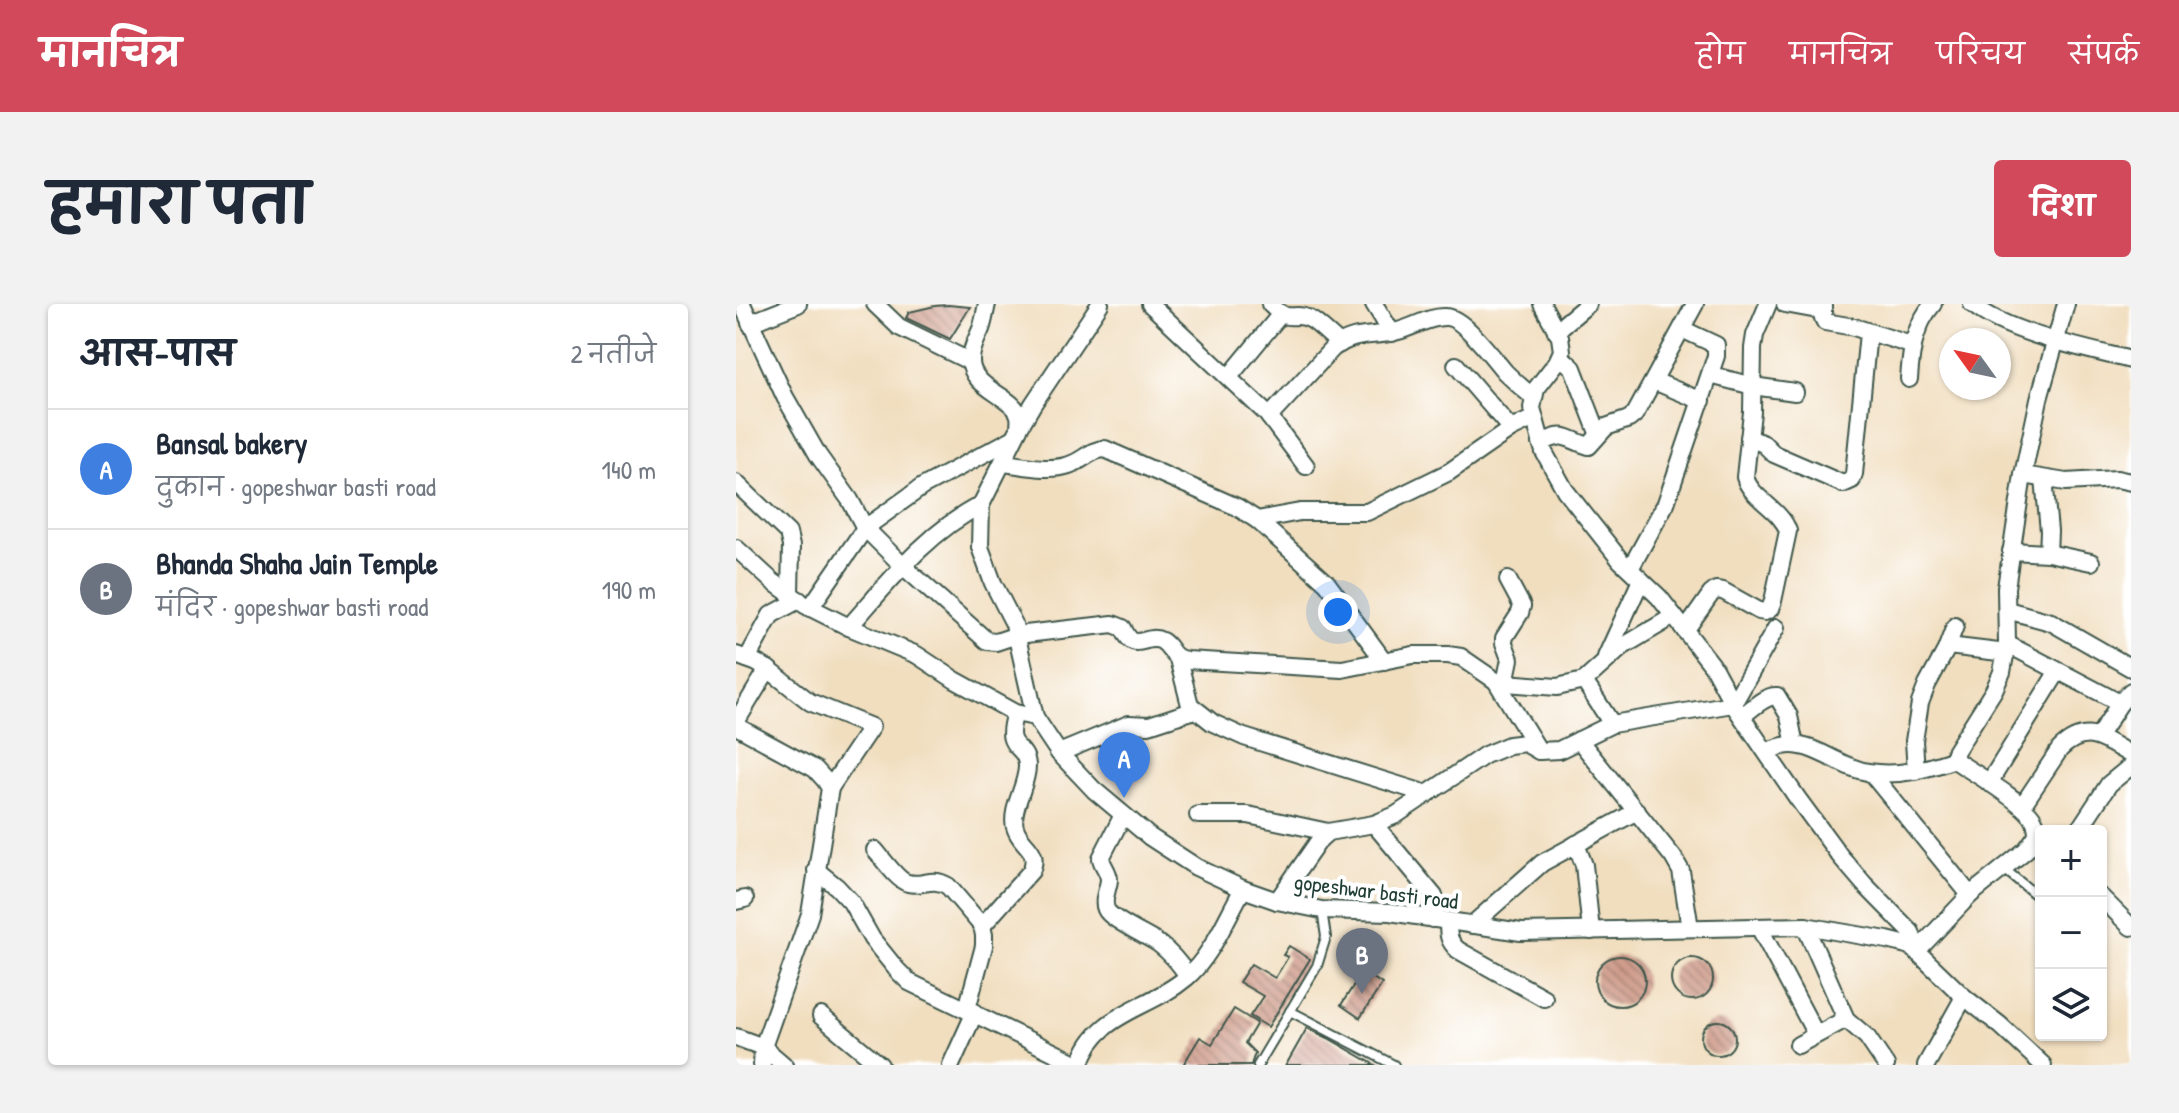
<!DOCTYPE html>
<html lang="hi">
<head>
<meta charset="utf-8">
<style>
	:root { --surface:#fff; --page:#f2f2f3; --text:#1f2937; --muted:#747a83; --line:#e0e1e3; --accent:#d1495b }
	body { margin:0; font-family:"Patrick Hand","Playpen Sans Deva",sans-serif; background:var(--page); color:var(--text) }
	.controls { position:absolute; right:24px; bottom:24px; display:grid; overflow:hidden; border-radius:8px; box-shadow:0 2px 6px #0004 }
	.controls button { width:72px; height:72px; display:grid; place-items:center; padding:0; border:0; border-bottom:2px solid var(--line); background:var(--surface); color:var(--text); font:40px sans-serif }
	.compass { position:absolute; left:1203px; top:24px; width:72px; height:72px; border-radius:50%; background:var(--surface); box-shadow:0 2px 6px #0004; rotate:303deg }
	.you { position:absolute; left:602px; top:308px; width:28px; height:28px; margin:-20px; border:6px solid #fff; border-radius:50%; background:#1a73e8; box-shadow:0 0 0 12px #1a73e833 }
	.badge { display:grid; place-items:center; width:52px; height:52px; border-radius:50%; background:var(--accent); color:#fff; font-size:26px; font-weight:700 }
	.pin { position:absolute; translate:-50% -66px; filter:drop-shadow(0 2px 4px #0008) }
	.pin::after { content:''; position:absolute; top:42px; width:28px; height:24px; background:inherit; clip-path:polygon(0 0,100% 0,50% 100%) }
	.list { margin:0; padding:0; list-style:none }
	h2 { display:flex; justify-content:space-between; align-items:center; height:104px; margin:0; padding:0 32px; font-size:34px }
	h2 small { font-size:26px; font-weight:400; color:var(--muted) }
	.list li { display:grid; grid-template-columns:52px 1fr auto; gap:24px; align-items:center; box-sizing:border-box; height:120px; padding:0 32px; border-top:2px solid var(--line) }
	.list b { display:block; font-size:30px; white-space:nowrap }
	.list p { margin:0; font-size:26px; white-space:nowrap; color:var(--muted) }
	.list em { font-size:26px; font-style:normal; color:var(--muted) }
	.icon { flex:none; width:44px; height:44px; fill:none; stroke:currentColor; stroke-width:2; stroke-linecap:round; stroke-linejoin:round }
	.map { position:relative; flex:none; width:1395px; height:761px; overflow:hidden; border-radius:8px }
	header { display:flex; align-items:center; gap:48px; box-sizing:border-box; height:112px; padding:0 40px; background:var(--accent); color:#fff }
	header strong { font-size:38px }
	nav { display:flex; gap:44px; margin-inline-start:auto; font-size:28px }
	.intro { display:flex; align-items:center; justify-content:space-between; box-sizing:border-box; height:192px; padding:0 48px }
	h1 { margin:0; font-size:56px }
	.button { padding:20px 36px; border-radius:8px; background:var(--accent); color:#fff; font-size:28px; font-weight:700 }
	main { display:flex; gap:48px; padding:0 48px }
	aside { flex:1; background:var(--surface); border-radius:8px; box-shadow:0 2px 6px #0004 }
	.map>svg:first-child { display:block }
</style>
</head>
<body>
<header>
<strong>मानचित्र</strong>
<nav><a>होम</a><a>मानचित्र</a><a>परिचय</a><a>संपर्क</a></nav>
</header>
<div class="intro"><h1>हमारा पता</h1><a class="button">दिशा</a></div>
<main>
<aside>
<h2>आस-पास<small>2 नतीजे</small></h2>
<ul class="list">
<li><span class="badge" style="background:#3f7fe0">A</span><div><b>Bansal bakery</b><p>दुकान · gopeshwar basti road</p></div><em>140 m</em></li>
<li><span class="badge" style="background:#6b7280">B</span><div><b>Bhanda Shaha Jain Temple</b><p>मंदिर · gopeshwar basti road</p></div><em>190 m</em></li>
</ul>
</aside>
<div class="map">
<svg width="1395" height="761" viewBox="0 0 1395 761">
	<defs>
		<pattern id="building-back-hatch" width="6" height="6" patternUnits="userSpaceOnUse" patternTransform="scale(2)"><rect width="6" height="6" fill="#cf9b8a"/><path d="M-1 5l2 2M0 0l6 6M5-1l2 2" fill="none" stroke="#a78072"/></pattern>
	</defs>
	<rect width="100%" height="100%" fill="#fff"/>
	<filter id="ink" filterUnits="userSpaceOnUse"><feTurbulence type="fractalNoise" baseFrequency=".0125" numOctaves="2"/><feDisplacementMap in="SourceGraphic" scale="16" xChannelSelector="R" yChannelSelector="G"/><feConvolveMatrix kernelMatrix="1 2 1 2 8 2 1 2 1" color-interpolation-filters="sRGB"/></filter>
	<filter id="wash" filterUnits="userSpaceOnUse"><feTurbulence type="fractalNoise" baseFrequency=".006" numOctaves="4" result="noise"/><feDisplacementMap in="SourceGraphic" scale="32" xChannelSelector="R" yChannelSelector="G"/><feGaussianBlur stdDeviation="1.8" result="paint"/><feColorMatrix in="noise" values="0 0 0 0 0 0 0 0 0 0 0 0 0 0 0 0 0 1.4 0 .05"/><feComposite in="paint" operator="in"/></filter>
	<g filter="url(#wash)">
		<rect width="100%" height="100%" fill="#f1debf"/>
		<g id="blocks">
			<g fill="url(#building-back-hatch)">
				<path d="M212 1 234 3 214 35 170 14 173 8 199 2Z"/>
				<path d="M553 642 574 655 532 723 514 712 527 692 503 678 515 660 539 674 552 653 547 651Z"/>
				<circle cx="884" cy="677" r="25"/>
				<circle cx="956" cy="675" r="21"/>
				<path d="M627 667 646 680 624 714 605 701Z"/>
				<path d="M498 705 521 719 509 739 519 749 515 761H447L464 733 476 740Z"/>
				<circle cx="982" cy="734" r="17"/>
				<path d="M571 724 592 734 639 761H550Z"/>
			</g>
		</g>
	</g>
	<g filter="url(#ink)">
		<use href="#blocks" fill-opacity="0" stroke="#3e5549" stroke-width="2"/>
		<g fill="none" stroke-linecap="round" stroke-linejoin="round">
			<defs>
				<g id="service">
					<path d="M1268 565 1305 595"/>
					<path d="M554 707 658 761"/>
					<path d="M522 761 581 662 590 633 586 606"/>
				</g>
				<g id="minor">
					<path d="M6 0 49 93 82 151 114 196 129 224 167 262 251 337 260 338 281 331 377 320 387 324C399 352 409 328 426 337 437 344 434 354 451 356L606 365 677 351H712L725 353 760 377 769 379 821 383 848 377 886 343 938 312"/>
					<path d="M139 0 163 23 235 58"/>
					<path d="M251 0C249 8 248 17 245 25 241 35 235 44 235 56 234 85 279 92 283 112 284 116 283 121 283 125L245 201 244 243 257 279 278 320 299 413 323 449 358 486 414 533 460 563 507 585 541 597 586 606 654 608 785 628 1069 622 1151 636 1175 642 1228 693 1264 721 1307 761"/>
					<path d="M414 0 531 110 570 162"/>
					<path d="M534 0C555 22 556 6 574 15 584 21 594 32 604 40"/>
					<path d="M638 0 656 29"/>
					<path d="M806 0 824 33 826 47 821 58 800 85 796 104 808 148 829 186 885 257 923 293 976 361 997 400 1062 495 1104 552 1128 580 1175 628 1178 637 1175 642"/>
					<path d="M1049 0 1087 7"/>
					<path d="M1087 0V14L1089 18 1118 23 1175 41"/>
					<path d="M1236 0C1270 29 1351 45 1395 56"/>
					<path d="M14 19 62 0"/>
					<path d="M820 27 852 0"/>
					<path d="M825 53 837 64 862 129"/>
					<path d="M720 61 775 125"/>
					<path d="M974 71 1017 82 1059 88"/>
					<path d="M493 73 544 11"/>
					<path d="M1173 75C1175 47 1178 22 1197 0"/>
					<path d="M918 77 966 97"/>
					<path d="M533 113 597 44C621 27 636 34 662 27 678 23 694 12 710 13 727 13 758 55 769 68 778 77 787 85 797 93"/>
					<path d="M283 124 297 100 364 0"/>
					<path d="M1013 134 1028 140 1038 150 1098 176 1107 180 1116 176 1118 170 1132 29"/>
					<path d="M805 139C832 126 828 135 853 142L870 123 893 115 899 110 959 0"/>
					<path d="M267 159C287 161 313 168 333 161 347 157 355 145 369 145L501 203 521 216 591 279 648 357"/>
					<path d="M1287 171 1330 178 1381 175 1395 178"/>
					<path d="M1308 175 1313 227 1312 249"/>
					<path d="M0 179 52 229 55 242 54 289"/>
					<path d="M521 216 564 208H631L713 168 775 125 798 114"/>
					<path d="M0 244 36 277 69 301 113 323 181 351 219 376 279 409 299 413"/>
					<path d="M1275 247 1312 249 1355 258"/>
					<path d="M894 265 930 199 980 52V41L946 25"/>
					<path d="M74 304 129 224 186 183 278 134"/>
					<path d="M1271 306 1315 318 1395 364"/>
					<path d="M113 323C153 278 191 228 245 201"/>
					<path d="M949 327 975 290 980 286 987 287 1023 307 1029 308 1034 305 1037 297 1052 227C1045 205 1015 195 1009 173L1016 108 1017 44 1019 31 1032 0"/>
					<path d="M1271 340 1384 399"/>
					<path d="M1212 342 1271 349"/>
					<path d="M0 351 19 358 32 365 74 398 135 423 94 484"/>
					<path d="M870 353 905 276"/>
					<path d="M11 355 35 311 63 296"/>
					<path d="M442 355 454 401 477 419 508 433 691 490"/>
					<path d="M760 377 803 447"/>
					<path d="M848 377 876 420"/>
					<path d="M769 379 774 355 768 339V334L784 309 786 302 772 276"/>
					<path d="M1006 412C1016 405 1029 391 1041 392L1053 412 1059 441"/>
					<path d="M0 418 32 365"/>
					<path d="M0 422 79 465 89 476 94 484 74 610 27 743 26 761"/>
					<path d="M1362 433 1384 399 1395 387"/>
					<path d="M843 436 937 553 945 567 954 624"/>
					<path d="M1030 447C1038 445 1046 441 1055 441 1082 441 1105 464 1132 468 1162 473 1191 465 1219 455"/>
					<path d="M323 449 393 420 413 421 459 406"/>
					<path d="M1180 467 1178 437 1184 399 1191 381 1210 346 1219 322"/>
					<path d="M1135 469 1234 591"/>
					<path d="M1253 479 1322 367"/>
					<path d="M1286 502 1324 445C1351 419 1368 436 1395 451"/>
					<path d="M387 511 365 554C366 562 373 567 373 576 372 586 365 598 371 607 378 617 411 632 423 640 435 649 444 660 452 672"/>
					<path d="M462 511H512L592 528"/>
					<path d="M638 520 698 592 700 601 696 615"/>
					<path d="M1342 527 1373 480 1395 462"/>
					<path d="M840 540 848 561 855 627"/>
					<path d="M139 546C146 554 162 577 172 579 188 583 195 572 212 582L246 622 248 631V642L231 705"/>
					<path d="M80 566 101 583 115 598 136 635 161 666 173 678 344 761"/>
					<path d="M1365 593 1395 623"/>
					<path d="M0 597 9 595"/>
					<path d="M541 597 584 535 592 528 638 520 660 511 749 451 773 441 789 439 803 447 823 446 876 420 997 400 1040 324"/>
					<path d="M712 618C712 630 712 637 722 646L808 694"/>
					<path d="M736 621 806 559 901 507"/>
					<path d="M246 622 295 567C305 544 284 542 279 523 274 505 292 480 291 461 289 437 266 449 279 409"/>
					<path d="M1069 622 1110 715 1131 733 1150 761"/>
					<path d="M1023 623 1077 725"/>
					<path d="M1181 647 1234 591 1290 546 1301 531C1301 529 1300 521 1299 518 1292 500 1241 471 1223 459L1219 455V448L1258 386 1266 368 1271 340 1270 284 1287 171 1303 95 1330 0"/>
					<path d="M85 712 144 761"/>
					<path d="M0 733 27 743 48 761"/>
					<path d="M1062 741 1110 715"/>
					<path d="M215 761 239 708"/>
					<path d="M344 761C361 707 411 707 450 674 476 652 490 614 507 585"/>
					<path d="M1190 761 1228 693"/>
				</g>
			</defs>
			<use href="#service" stroke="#3e5549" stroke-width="12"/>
			<use href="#minor" stroke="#3e5549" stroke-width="20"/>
			<use href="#service" stroke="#fff" stroke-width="8"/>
			<use href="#minor" stroke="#fff" stroke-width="16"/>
		</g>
	</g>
	<g text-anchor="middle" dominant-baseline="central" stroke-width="8" stroke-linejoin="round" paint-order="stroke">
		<g font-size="22" fill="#1f3d34" stroke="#fff">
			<text transform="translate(640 587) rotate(7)">gopeshwar basti road</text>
		</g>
	</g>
</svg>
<div class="controls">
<button>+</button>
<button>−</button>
<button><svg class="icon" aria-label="layers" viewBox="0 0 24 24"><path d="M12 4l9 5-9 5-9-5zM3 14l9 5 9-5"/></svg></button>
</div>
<svg class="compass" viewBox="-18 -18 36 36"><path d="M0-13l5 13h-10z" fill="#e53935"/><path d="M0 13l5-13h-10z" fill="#747a83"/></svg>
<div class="you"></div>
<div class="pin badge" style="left:388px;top:494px;background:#3f7fe0">A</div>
<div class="pin badge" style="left:626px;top:690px;background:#6b7280">B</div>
</div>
</main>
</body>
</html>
